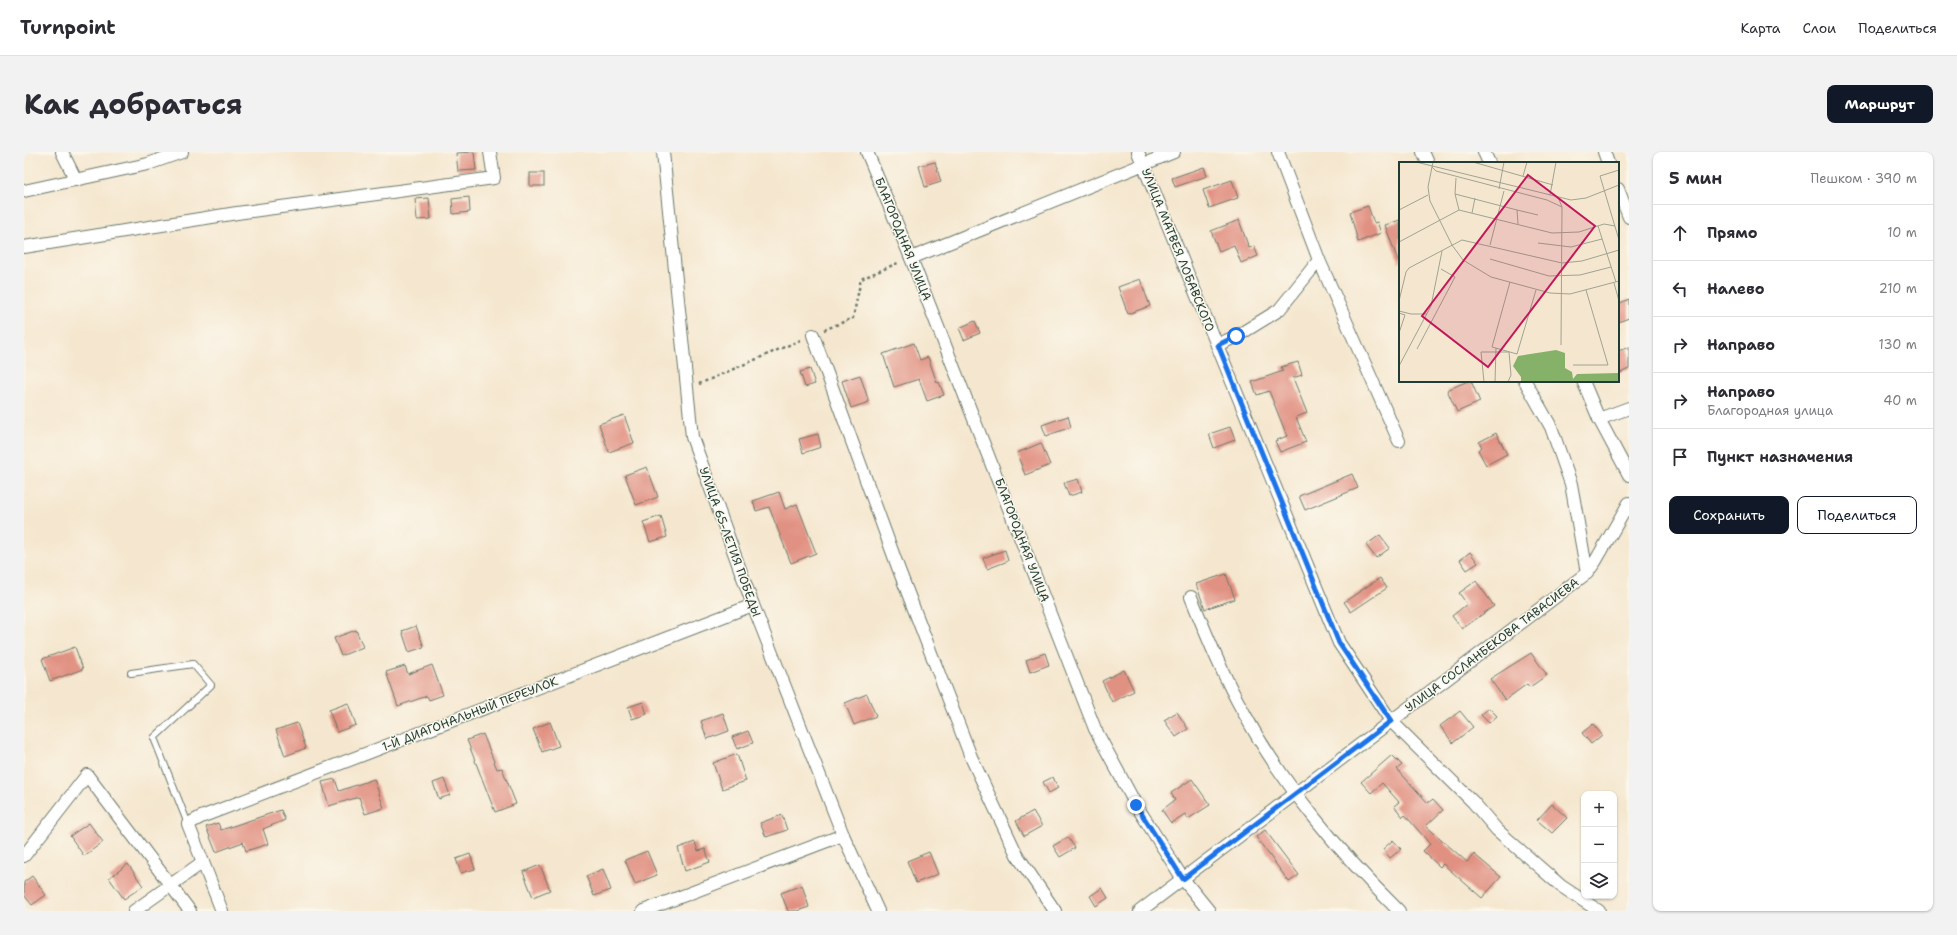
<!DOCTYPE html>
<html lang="ru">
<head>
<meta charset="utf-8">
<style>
	:root { --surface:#fff; --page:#f2f2f3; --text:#2b2b33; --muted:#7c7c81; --line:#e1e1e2; --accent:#111827 }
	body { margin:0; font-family:"Shantell Sans",sans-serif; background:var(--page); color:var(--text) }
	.controls { position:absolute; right:12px; bottom:12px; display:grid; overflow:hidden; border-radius:8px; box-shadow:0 1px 3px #0004 }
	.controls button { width:36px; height:36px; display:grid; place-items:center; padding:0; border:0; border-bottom:1px solid var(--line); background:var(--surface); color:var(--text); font:20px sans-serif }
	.stop { position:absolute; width:12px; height:12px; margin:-9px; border:3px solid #1a73e8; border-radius:50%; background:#fff }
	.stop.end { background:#1a73e8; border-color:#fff; box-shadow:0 1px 4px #0008 }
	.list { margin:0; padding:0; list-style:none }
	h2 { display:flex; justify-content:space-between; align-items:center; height:52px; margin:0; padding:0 16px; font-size:17px }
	h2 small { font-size:13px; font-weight:400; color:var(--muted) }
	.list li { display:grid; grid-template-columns:26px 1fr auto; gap:12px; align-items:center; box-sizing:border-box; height:56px; padding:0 16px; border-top:1px solid var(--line) }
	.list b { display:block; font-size:15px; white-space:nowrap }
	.list p { margin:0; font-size:13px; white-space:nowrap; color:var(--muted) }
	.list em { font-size:13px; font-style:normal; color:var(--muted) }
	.actions { display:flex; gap:8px; padding:12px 16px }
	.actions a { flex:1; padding:9px 0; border:1px solid var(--accent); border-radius:8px; text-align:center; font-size:14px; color:var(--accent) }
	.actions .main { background:var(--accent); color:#fff }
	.icon { flex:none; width:22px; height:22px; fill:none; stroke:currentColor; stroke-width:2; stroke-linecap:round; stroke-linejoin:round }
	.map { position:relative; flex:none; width:1605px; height:759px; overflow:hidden; border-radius:8px }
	header { display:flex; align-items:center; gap:24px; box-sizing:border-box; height:56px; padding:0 20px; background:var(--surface); border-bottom:1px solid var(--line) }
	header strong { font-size:19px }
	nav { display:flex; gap:22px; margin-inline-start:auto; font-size:14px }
	.intro { display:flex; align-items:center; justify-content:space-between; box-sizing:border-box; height:96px; padding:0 24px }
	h1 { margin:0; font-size:28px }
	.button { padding:10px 18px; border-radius:8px; background:var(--accent); color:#fff; font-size:14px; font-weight:700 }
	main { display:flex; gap:24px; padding:0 24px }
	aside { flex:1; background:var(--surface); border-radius:8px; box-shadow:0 1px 3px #0004 }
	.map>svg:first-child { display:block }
</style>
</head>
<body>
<header>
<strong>Turnpoint</strong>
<nav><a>Карта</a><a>Слои</a><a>Поделиться</a></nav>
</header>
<div class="intro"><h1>Как добраться</h1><a class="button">Маршрут</a></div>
<main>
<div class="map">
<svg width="1605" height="759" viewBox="0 0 1605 759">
	<rect width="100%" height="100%" fill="#fbf7ec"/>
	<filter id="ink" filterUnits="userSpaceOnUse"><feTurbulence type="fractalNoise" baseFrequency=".025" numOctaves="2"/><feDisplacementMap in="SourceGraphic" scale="8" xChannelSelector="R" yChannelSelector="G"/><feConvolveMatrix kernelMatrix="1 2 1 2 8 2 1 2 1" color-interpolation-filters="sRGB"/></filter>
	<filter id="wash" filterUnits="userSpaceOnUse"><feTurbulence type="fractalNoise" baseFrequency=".012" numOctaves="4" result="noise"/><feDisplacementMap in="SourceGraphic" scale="16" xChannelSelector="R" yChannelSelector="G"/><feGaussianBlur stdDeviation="0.9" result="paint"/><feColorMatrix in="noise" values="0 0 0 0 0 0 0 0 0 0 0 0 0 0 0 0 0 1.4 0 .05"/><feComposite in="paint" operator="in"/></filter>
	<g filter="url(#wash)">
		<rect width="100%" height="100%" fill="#f5e7cf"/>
		<g id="blocks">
			<g fill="#e19182">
				<path d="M450 0 452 18 434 19 432 1Z"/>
				<path d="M911 10 917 30 901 35 895 14Z"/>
				<path d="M1180 15 1183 24 1151 35 1148 26Z"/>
				<rect x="506" y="21" width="14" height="13"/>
				<path d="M1208 28 1214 46 1185 56 1179 38Z"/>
				<path d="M445 45 446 60 429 62 428 47Z"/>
				<path d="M405 46 407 67 393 68 391 47Z"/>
				<path d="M1344 54 1350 71 1353 70 1357 81 1334 90 1326 60Z"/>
				<path d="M1215 68 1225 96 1230 94 1234 104 1217 111 1210 93 1195 99 1187 79Z"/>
				<path d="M1376 68V111H1375L1361 73Z"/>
				<path d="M1116 127 1126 154 1104 162 1094 135Z"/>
				<path d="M1605 147V166L1594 170V152Z"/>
				<path d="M951 169 956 181 940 188 935 176Z"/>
				<path d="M890 191 896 208 904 205 913 231 915 230 920 243 903 249 895 227 870 235 859 202Z"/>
				<path d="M1605 195V217L1594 222V199Z"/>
				<path d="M1274 210 1278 223 1269 226 1283 261 1272 265 1282 290 1256 300 1251 289 1263 284 1245 239 1233 243 1228 230 1259 219 1257 215Z"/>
				<path d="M786 217 791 232 781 235 776 220Z"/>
				<path d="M836 223 845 250 827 256 818 229Z"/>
				<path d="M1444 229H1447L1456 250 1433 260 1423 238Z"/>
				<path d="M600 263 610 291 585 300 575 272Z"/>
				<path d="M1044 264 1047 275 1022 284 1018 273Z"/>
				<path d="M1206 275 1211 288 1190 296 1185 282Z"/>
				<path d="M1472 281 1483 302 1462 313 1454 298 1458 295 1455 290Z"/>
				<path d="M794 282 797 295 779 301 775 287Z"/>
				<path d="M1017 291 1026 313 1001 323 993 301Z"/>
				<path d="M623 315 634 345 612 353 601 323Z"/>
				<path d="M1328 322 1334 336 1281 358 1275 344Z"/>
				<path d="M1054 327 1058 340 1045 344 1040 331Z"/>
				<path d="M755 340 761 357 773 352 792 401 767 411 745 355 732 359 729 349Z"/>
				<path d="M637 364 643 385 626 390 619 370Z"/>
				<path d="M1356 383 1366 396 1352 406 1342 393Z"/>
				<path d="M981 398 984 409 963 417 959 406Z"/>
				<path d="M1446 400 1454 411 1443 418 1436 408Z"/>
				<path d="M1202 422 1211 447 1181 457 1172 432Z"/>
				<path d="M1356 426 1363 436 1327 460 1320 450Z"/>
				<path d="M1452 429 1470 454 1438 477 1428 464 1443 452 1435 441Z"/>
				<path d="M392 474 400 495 385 500 378 479Z"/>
				<path d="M332 478 339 495 317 504 310 486Z"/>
				<path d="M51 495 59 517 26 529 18 507Z"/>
				<path d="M1021 501 1025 513 1006 520 1002 508Z"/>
				<path d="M1507 501 1523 523 1506 535 1503 532 1481 548 1466 527Z"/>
				<path d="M408 513 419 543 405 548 403 544 374 554 362 520 381 514 384 522Z"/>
				<path d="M1100 518 1110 539 1088 550 1078 529Z"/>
				<path d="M843 542 852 564 830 573 821 551Z"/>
				<path d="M619 550 623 562 608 567 604 555Z"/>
				<path d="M324 551 332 573 313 580 305 558Z"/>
				<path d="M1465 556 1473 564 1465 571 1457 563Z"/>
				<path d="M1436 559 1449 575 1429 591 1416 574Z"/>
				<path d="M1153 560 1164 577 1152 585 1140 568Z"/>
				<path d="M699 561 705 579 683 587 677 569Z"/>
				<path d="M526 570 535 594 518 600 509 577Z"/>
				<path d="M273 571 282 596 261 604 252 578Z"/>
				<path d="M1569 572 1578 583 1567 592 1558 581Z"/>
				<path d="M724 579 729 591 713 597 708 585Z"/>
				<path d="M459 582 473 617 478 616 492 652 471 660 443 588Z"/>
				<path d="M713 602 722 629 698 637 689 611Z"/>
				<path d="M1368 603 1378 613 1373 617 1404 651 1409 647 1419 658 1402 674 1443 710 1450 702 1477 725 1458 746 1419 712 1416 715 1399 699 1406 692 1381 663 1379 665 1370 654 1375 650 1358 631 1347 641 1337 630Z"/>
				<path d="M1029 625 1034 636 1025 641 1019 630Z"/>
				<path d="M311 627 315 639 350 627 360 656 341 662 335 645 305 654 298 630Z"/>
				<path d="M420 627 426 643 415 647 409 631Z"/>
				<path d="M1168 627 1186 653 1164 667 1161 662 1147 671 1138 658 1151 648 1147 641Z"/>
				<path d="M1528 652 1543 666 1528 681 1513 668Z"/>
				<path d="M257 658 261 668 239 677 244 692 222 699 219 690 192 700 182 675 194 671 197 678Z"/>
				<path d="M1009 659 1018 674 1000 684 992 669Z"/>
				<path d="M758 663 763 678 742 685 736 671Z"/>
				<path d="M65 671 79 690 60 704 46 684Z"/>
				<path d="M1241 678 1275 723 1265 730 1232 685Z"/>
				<path d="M1044 685 1051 696 1036 705 1029 694Z"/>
				<path d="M1369 688 1377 697 1366 706 1359 697Z"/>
				<path d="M671 690 674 699 681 697 686 710 661 719 654 696Z"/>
				<path d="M623 699 633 723 611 732 601 708Z"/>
				<path d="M905 700 914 722 892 731 883 709Z"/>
				<path d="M446 702 451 717 437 721 432 707Z"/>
				<path d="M104 712 119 734 100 747 85 726Z"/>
				<path d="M516 713 526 738 509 745 499 720Z"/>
				<path d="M579 717 587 738 570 744 562 724Z"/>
				<path d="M8 724 22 743 8 753 0 743V730Z"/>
				<path d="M778 733 785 755 773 759H764L757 741Z"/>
				<path d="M1078 736 1084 746 1072 754 1066 744Z"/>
			</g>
		</g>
	</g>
	<g filter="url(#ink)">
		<use href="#blocks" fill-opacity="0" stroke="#6a786a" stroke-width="1"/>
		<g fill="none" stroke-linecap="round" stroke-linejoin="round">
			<defs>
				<path id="service" d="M107 521 169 512 187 533 130 586 164 672"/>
				<g id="minor">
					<path d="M38 0 52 28"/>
					<path d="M639 0 668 285 729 453 819 683 854 759"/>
					<path d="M843 0 887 106 1071 577 1112 653 1159 727 1185 759"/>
					<path d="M1114 0 1315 491 1367 569 1449 650 1473 678 1537 734 1575 759"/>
					<path d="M1399 0 1404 11"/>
					<path d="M1460 0 1465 11"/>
					<path d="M1580 0 1584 11"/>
					<path d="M1594 37 1605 65"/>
					<path d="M0 39 124 12 158 0"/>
					<path d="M0 95 213 61 470 26 466 0"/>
					<path d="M887 106 1150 0"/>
					<path d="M1295 108 1375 289"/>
					<path d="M789 183 875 418 947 605 993 703 1031 759"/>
					<path d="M1193 193 1213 184 1255 158 1295 108 1254 0"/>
					<path d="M1501 229 1527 275 1547 332 1563 421"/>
					<path d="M1559 229 1575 267 1605 323"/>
					<path d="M1575 267 1605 256"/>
					<path d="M1167 445C1183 484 1199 524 1220 561 1258 632 1318 703 1375 759"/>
					<path d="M0 704 63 623 166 759"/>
					<path d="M110 759 179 710"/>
					<path d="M198 759 164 672 177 665 729 453"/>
					<path d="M619 759 819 683"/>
					<path d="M1116 759 1563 421 1571 410 1605 351"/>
				</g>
			</defs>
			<use href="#service" stroke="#6a786a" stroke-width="8"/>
			<use href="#minor" stroke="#6a786a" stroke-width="14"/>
			<g stroke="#6a786a" stroke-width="2.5" stroke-dasharray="3 3" stroke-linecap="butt">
				<path d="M800 178 829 166 837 127 876 110"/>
				<path d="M675 232 779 187"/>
			</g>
			<use href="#service" stroke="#fff" stroke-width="6"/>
			<use href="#minor" stroke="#fff" stroke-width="12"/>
		</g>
	</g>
	<g fill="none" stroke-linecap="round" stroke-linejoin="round" filter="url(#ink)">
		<path stroke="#1a73e8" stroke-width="5" d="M1112 653 1159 727 1367 569 1315 491 1194 193 1212 184"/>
	</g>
	<g text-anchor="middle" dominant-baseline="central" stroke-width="3" stroke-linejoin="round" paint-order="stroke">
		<g font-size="12" fill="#1f3d34" stroke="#fbf7ec">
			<text transform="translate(879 87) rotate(68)">БЛАГОРОДНАЯ УЛИЦА</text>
			<text transform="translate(1154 98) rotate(68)">УЛИЦА МАТВЕЯ ЛОБАВСКОГО</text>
			<text transform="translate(998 388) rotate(69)">БЛАГОРОДНАЯ УЛИЦА</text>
			<text transform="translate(706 390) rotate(70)">УЛИЦА 65-ЛЕТИЯ ПОБЕДЫ</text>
			<text transform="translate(1468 493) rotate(-37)">УЛИЦА СОСЛАНБЕКОВА ТАВАСИЕВА</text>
			<text transform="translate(446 562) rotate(-21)">1-Й ДИАГОНАЛЬНЫЙ ПЕРЕУЛОК</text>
		</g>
	</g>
	<g transform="translate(1375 10)">
		<rect width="220" height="220" fill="#f5e7cf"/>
		<path d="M157 188 166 191V206L173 210 174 217 178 212 220 211V220H122V215L114 204 119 194Z" fill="#85b168"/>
		<path fill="none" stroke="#9fa391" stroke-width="1" d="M17 0 172 38 187 36 220 23M34 0 29 25 31 39 53 83 64 98 92 115 151 131 171 132 220 119M74 0 154 23M33 5 37 9 148 38 163 45M220 8 201 14 220 78M124 14 128 0M57 16 56 32 118 48 119 62M100 27 105 0M56 32 60 48M151 33 157 0M159 35 163 45 162 183M0 48 29 33M118 48 139 53M73 51 76 36M199 64 217 120M0 80 60 48 153 71 180 70 205 62 216 64M139 81 172 85 203 77M91 83 105 29M91 97 150 114 181 113 212 105M111 120 93 185 118 192 137 128M215 121 220 139M0 139 7 110 10 106 63 78 163 101 183 99 220 88M0 149 12 152H28M0 151 6 153 0 171M18 187 56 115 42 107M174 203H209L187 128M0 204 32 144 43 89M85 220 82 190H110L112 213 109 220M96 220 97 186"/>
		<path fill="#c2185b" fill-opacity="0.15" stroke="#c2185b" stroke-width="2" d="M129 13 196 64 89 205 23 154Z"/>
		<rect width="220" height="220" fill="none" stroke="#1f3d34" stroke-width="2"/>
	</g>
</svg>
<div class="controls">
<button>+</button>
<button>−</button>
<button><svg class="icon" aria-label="layers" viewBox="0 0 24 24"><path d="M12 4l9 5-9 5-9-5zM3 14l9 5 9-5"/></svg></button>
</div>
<div class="stop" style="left:1212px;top:184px"></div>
<div class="stop end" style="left:1112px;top:653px"></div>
</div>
<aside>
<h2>5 мин<small>Пешком · 390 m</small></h2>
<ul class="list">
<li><svg class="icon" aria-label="ahead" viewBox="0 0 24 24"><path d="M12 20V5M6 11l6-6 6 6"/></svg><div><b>Прямо</b></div><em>10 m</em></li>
<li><svg class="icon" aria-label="left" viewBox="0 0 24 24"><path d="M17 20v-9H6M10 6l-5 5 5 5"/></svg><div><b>Налево</b></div><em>210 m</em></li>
<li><svg class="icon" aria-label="right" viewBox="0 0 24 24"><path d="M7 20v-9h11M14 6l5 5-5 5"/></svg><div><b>Направо</b></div><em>130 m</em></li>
<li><svg class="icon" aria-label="right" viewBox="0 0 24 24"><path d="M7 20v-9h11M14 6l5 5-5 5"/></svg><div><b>Направо</b><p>Благородная улица</p></div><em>40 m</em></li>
<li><svg class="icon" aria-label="arrive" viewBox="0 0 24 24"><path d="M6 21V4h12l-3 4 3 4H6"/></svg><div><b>Пункт назначения</b></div></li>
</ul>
<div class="actions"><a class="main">Сохранить</a><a>Поделиться</a></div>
</aside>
</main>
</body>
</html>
